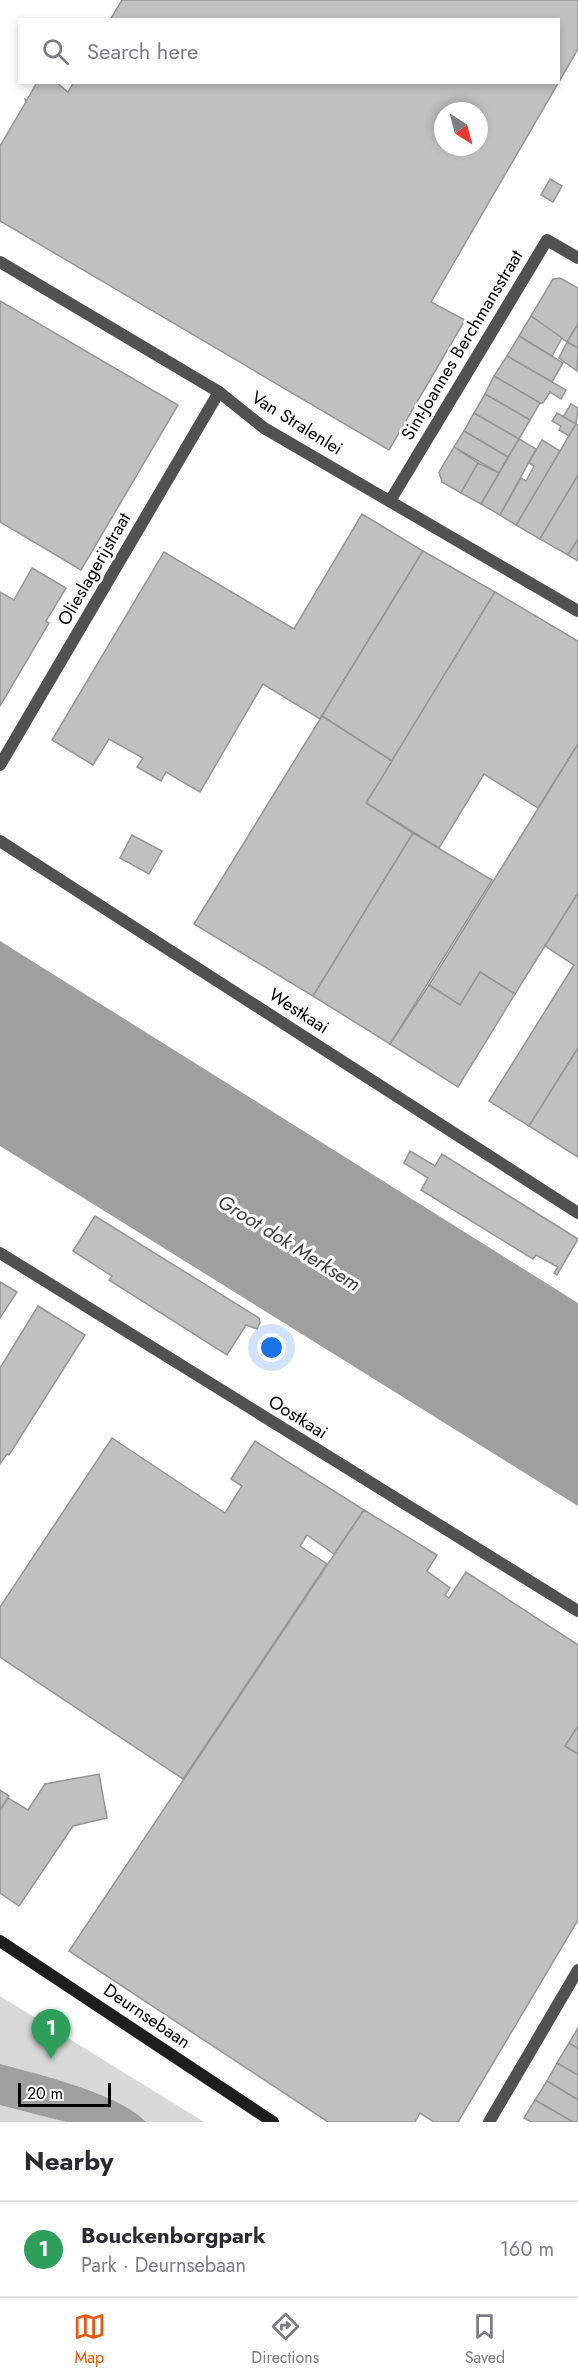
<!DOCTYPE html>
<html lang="en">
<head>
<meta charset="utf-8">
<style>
	:root { --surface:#fff; --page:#f7f7f7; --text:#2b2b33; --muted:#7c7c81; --line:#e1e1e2; --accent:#ea580c }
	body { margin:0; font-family:Jost,sans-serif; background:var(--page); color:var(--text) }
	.compass { position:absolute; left:434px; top:102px; width:54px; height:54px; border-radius:50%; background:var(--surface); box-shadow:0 3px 9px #0003; rotate:144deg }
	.scale { position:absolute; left:18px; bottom:15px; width:93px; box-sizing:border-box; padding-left:6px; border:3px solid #000; border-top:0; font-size:16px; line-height:21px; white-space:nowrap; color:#000; -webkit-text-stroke:4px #fff; paint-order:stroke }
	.you { position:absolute; left:272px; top:1348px; width:21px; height:21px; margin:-15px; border:4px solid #fff; border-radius:50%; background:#1a73e8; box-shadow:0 0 0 9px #1a73e833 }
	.badge { display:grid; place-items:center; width:39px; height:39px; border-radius:50%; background:var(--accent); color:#fff; font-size:20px; font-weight:700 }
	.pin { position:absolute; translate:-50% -50px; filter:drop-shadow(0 2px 3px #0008) }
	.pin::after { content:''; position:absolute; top:32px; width:21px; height:18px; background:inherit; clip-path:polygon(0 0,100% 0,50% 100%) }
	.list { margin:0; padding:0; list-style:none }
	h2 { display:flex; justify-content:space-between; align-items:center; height:78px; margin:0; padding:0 24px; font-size:26px }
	h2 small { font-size:20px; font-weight:400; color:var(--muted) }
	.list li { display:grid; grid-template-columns:39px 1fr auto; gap:18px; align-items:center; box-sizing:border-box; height:96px; padding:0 24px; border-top:2px solid var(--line) }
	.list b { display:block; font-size:22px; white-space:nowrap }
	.list p { margin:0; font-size:20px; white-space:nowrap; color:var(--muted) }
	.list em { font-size:20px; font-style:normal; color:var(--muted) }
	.icon { flex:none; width:33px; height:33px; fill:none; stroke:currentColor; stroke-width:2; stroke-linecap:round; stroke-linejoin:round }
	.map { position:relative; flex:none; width:578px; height:2122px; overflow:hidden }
	.search { position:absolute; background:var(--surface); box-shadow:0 3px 9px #0003; left:18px; right:18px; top:18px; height:66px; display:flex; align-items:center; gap:15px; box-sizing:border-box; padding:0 21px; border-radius:0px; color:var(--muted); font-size:22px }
	.sheet { height:174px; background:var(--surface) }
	nav { display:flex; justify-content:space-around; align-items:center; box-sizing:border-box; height:84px; border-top:2px solid var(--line); background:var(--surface); font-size:16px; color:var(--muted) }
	nav a { display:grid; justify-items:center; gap:3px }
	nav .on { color:var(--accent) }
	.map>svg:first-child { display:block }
</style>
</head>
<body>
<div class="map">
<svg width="578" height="2122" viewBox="0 0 578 2122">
	<rect width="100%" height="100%" fill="#fff"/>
	<path fill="#d8d8d8" d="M0 1996 204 2122H0Z"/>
	<g fill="#9f9f9f">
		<path d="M0 941 578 1303V1506L0 1146Z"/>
		<path d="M0 2064C38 2074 120 2094 146 2122H66L0 2105Z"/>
	</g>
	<g fill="#c0c0c0" stroke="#959595" stroke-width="1.5" fill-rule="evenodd">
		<path d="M122 0H578V49L431 302 465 320 389 450 0 221V146L26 102 25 99 27 100 37 82H56L68 92 74 82H558V20H110ZM443 111H479V147H443Z"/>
		<path d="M550 179 562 186 553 202 541 195Z"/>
		<path d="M560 278 578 288V324L567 342 531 316 553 279Z"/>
		<path d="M0 301 178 405 81 570 0 522Z"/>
		<path d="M531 316 562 338 552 356 519 336Z"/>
		<path d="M578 324V348L567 342Z"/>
		<path d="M519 336 563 363 552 382 507 356Z"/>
		<path d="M567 342 578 348 577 371 559 358Z"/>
		<path d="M507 356 566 390 561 399 550 392 543 403H540L494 376Z"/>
		<path d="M494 376 540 403 530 420 485 394Z"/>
		<path d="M485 394 530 420 519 439 474 413Z"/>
		<path d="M571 404 578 408 576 424 563 417Z"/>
		<path d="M474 413 519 439 508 457 464 431Z"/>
		<path d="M557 413 576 424 569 436 559 430 561 426 552 421Z"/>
		<path d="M576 424 578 425V475L540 539 516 525Z"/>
		<path d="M464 431 508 457 499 473 454 447Z"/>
		<path d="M519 439 536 449 500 515 481 504Z"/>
		<path d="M542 440 560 451 516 525 500 515 521 478 526 481 534 466 529 463Z"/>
		<path d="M454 447 478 463 461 493 442 482 439 472Z"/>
		<path d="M478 463 499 473 481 504 461 493Z"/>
		<path d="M578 475V539L568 555 540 539Z"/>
		<path d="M362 514 423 551 320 719 263 684 200 792 166 772 161 781 137 767 143 758 109 739 93 765 52 740 164 552 294 629Z"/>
		<path d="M578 539V561L568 555Z"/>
		<path d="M423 551 495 592 392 761 322 716Z"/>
		<path d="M32 568 66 588 46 621 49 623 0 706V592L14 600Z"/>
		<path d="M495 592 578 641V744L538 808 484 774 439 848 366 803Z"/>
		<path d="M322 716 392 761 366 803 413 833 313 996 194 924Z"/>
		<path d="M578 744V893L515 994 480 972 460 1005 429 985Z"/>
		<path d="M413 833 492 880 390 1044 313 996Z"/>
		<path d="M132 835 162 851 149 874 120 858Z"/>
		<path d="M578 893V1048L529 1126 489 1101 574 965 545 946Z"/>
		<path d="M480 972 515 994 458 1087 390 1044 429 985 460 1005Z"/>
		<path d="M578 1048V1157L529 1126Z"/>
		<path d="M410 1151 435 1166 442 1154 578 1239 557 1275 554 1273 558 1267 536 1255 533 1259 421 1190 428 1178 404 1163Z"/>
		<path d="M95 1216 259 1318 260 1323 257 1329 246 1325 227 1355 109 1280 112 1276 73 1251Z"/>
		<path d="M0 1282 17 1292 0 1318Z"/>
		<path d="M38 1306 85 1335 9 1455 7 1454 0 1464V1368Z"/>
		<path d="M112 1438 225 1513 242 1486 231 1479 255 1441 364 1510 334 1554 307 1535 300 1546 327 1564 183 1779 0 1657V1607Z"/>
		<path d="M364 1510 437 1555 427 1571 450 1588 445 1595 449 1598 466 1572 578 1645V1726L565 1746 578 1754V1920L458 2122H434L420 2113 415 2122H328L69 1951Z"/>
		<path d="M578 1726V1754L565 1746Z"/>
		<path d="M99 1774 107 1818 73 1826 19 1906 0 1893V1810L8 1798 28 1810 45 1784Z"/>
		<path d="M0 1790 9 1796 0 1810Z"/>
		<path d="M578 2028V2049L569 2043Z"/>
		<path d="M569 2043 578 2049V2075L557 2063Z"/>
		<path d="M557 2063 578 2075V2100L547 2081Z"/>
		<path d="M547 2081 578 2100V2122H573L535 2100Z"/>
		<path d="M535 2100 573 2122H531L524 2118Z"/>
	</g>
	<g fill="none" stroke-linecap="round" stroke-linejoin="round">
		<g stroke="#515151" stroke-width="12">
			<path d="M0 262 219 392 264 428 578 611"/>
			<path d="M390 501 547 240 578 258"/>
			<path d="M0 765 219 392"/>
			<path d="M0 841 578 1213"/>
			<path d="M0 1253 578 1611"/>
			<path d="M489 2122 578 1970"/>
		</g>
		<path stroke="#1e1e1e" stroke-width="12" d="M0 1941 273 2122"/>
	</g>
	<g text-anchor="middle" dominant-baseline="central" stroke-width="6" stroke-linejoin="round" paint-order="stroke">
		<g font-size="18" fill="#000" stroke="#fff">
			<text transform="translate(462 345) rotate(-59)">Sint-Joannes Berchmansstraat</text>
			<text transform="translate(297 423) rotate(32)">Van Stralenlei</text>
			<text transform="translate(94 569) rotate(-60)">Olieslagerijstraat</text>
			<text transform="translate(299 1011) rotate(33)">Westkaai</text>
			<text transform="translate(298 1417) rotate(32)">Oostkaai</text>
			<text transform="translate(147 2016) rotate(34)">Deurnsebaan</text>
		</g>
		<g font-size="20" font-style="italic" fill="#404040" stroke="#fff">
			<text transform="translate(289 1243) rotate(32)">Groot dok Merksem</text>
		</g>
	</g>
</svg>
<svg class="compass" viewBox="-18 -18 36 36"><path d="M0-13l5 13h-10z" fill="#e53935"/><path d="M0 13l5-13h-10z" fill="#7c7c81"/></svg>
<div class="scale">20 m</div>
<div class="you"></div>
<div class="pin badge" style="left:51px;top:2059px;background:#2e9e5b">1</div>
<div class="search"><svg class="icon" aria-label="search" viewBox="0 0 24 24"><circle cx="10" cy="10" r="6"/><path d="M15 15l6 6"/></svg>Search here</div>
</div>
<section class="sheet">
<h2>Nearby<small></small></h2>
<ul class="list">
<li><span class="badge" style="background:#2e9e5b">1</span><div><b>Bouckenborgpark</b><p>Park · Deurnsebaan</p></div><em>160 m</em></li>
</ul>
</section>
<nav>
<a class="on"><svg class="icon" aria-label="map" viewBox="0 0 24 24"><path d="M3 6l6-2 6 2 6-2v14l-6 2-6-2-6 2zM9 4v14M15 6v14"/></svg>Map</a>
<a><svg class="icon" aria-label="directions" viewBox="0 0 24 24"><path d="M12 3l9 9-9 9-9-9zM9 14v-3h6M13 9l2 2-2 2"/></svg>Directions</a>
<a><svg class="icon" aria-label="saved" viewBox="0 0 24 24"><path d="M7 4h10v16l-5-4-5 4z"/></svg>Saved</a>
</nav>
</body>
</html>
